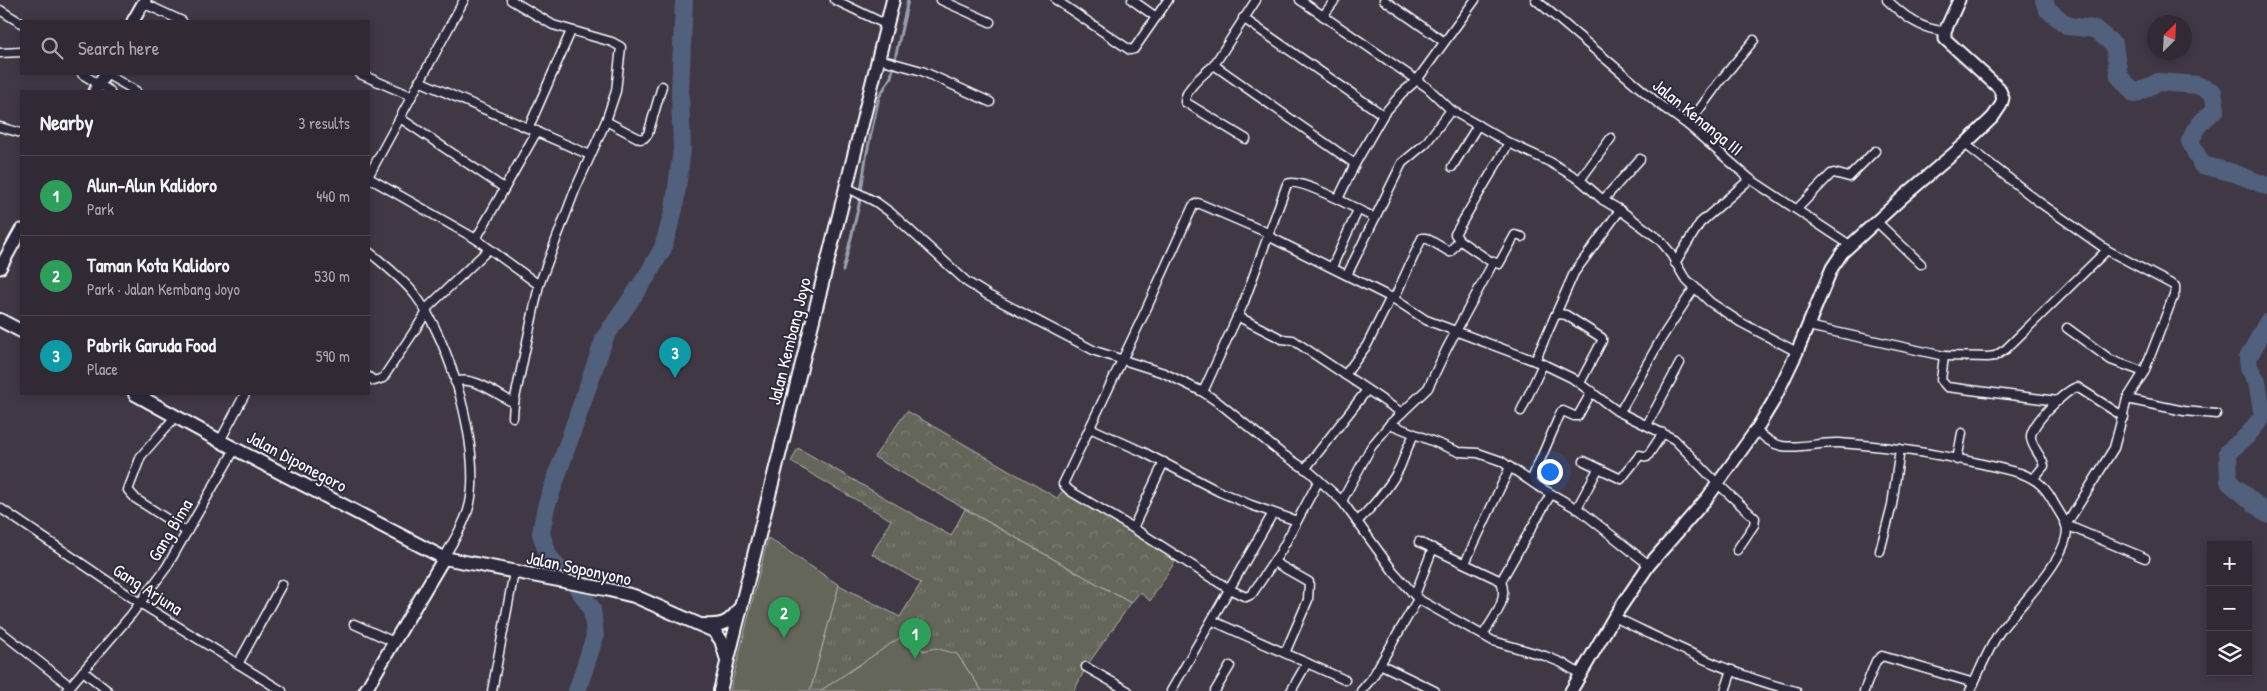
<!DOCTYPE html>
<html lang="en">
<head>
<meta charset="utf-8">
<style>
	:root { --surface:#312a34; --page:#39323c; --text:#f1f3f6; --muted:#a8a7ac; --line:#4c464f; --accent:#ff9aa2 }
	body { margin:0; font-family:"Patrick Hand",sans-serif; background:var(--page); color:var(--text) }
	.controls { position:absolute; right:15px; bottom:15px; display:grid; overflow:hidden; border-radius:0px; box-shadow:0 2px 8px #0003 }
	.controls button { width:45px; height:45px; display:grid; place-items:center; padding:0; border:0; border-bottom:1px solid var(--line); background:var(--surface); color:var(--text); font:25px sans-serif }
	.compass { position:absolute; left:2147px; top:15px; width:45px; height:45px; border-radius:50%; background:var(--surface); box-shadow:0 2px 8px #0003; rotate:24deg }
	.you { position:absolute; left:1549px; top:471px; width:18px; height:18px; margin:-12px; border:4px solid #fff; border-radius:50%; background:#1a73e8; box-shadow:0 0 0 8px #1a73e833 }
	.badge { display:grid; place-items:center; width:32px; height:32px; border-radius:50%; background:var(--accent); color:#fff; font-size:16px; font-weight:700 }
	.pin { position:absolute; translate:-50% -41px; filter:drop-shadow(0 1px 2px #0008) }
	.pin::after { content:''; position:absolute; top:26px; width:18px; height:15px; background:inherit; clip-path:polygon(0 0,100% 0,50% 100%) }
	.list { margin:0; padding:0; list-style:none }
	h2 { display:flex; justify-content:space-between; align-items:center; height:65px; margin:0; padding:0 20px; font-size:21px }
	h2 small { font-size:16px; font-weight:400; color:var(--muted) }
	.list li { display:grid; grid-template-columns:32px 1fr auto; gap:15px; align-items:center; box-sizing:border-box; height:80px; padding:0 20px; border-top:1px solid var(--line) }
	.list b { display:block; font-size:19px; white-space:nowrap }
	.list p { margin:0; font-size:16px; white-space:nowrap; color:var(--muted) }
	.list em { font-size:16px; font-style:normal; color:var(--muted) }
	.icon { flex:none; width:28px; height:28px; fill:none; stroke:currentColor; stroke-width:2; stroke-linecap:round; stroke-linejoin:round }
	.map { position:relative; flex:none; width:2267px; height:691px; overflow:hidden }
	.search { position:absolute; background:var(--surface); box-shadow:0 2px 8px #0003; left:20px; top:20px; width:350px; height:55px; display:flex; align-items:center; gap:12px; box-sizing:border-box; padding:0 18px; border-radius:0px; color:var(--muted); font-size:19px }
	.panel { position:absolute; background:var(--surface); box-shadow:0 2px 8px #0003; left:20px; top:90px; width:350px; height:305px; border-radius:0px }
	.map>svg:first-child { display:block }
</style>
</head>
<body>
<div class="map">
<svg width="2267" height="691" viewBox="0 0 2267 691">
	<defs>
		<pattern id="grass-tufts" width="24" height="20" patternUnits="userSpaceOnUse" patternTransform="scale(1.25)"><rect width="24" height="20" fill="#646658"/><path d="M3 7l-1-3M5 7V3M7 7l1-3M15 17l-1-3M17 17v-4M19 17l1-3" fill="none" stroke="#7b7d71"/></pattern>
		<pattern id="forest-crowns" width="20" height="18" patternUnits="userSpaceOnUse" patternTransform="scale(1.25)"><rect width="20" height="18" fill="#646658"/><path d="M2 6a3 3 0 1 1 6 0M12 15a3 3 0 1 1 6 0" fill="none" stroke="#7b7d71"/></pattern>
	</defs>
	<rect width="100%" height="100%" fill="#413845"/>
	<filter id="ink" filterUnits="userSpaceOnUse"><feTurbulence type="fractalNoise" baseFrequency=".02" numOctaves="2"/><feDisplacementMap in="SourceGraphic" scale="10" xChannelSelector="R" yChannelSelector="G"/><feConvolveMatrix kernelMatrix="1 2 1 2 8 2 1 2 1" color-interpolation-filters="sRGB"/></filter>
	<g filter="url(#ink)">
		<path fill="url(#grass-tufts)" stroke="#b2b2ac" d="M798 448 951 536 965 509 1131 603 1086 667 1074 691H982L957 654C936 652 918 654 904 636L820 691H810L839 585 900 617 921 583 872 554 891 520 791 462Z"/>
		<path fill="url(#forest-crowns)" stroke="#b2b2ac" d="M907 411 1057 498 1065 488 1178 557 1150 601 1140 592 1131 603 874 457Z"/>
		<g fill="#646658" stroke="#b2b2ac">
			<path d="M768 538 839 585 810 691H730Z"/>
			<path d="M904 635 910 642 916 639 923 651 935 648 957 654 982 691H820Z"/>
		</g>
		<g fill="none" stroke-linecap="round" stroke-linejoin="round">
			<path stroke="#97a0b0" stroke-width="3" d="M843 271 859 205 866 157 879 97 891 77 908 0"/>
			<g stroke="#51607b" stroke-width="18">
				<path d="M2044 0 2047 9 2068 26 2095 29 2114 45 2119 76 2135 94 2158 82 2197 85 2213 92 2216 109 2199 124 2190 141 2202 165 2234 173 2267 186"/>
				<path d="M2267 323 2248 358 2249 368 2257 381 2263 416 2247 436 2228 452 2229 482 2267 514"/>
				<path d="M577 691 595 636 592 609 569 575 556 566 548 555 541 533 546 507 556 478 605 337 647 276 663 248 674 209 682 150 680 92 684 0"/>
			</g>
			<defs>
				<g id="street">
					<path d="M511 0 553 25 612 42 621 47 616 91 606 121 575 190 539 285 514 403 513 417"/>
					<path d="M835 0 887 25"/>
					<path d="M941 0 990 22"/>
					<path d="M1056 0 1130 50 1134 49 1168 0"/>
					<path d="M1132 0 1156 17"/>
					<path d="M1256 0 1214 65 1355 164"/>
					<path d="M1300 0 1428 88 1451 110 1509 143 1550 162 1580 180 1603 200 1620 210 1659 239 1669 251 1684 277 1710 302 1740 322 1797 352"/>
					<path d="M1384 0 1443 41"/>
					<path d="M1536 0 1660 105 1688 125 1750 179 1850 245"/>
					<path d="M1887 0C1904 16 1921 30 1945 31"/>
					<path d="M143 3 182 21"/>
					<path d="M0 10 21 23"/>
					<path d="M1323 16 1335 0"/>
					<path d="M1243 18 1383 115 1402 93 1417 80 1475 0"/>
					<path d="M0 53 21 52"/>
					<path d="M879 59 922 71 990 102"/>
					<path d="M1214 65C1204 74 1185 88 1185 102L1246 139"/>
					<path d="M82 74 110 91"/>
					<path d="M106 74 136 91"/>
					<path d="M360 74 411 96"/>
					<path d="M419 81 590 155"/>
					<path d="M400 118 504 188"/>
					<path d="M606 121 640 139 644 138 648 134 662 86"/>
					<path d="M1688 125 1720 81 1754 40"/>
					<path d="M0 127 21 133"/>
					<path d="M529 127 571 31"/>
					<path d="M1965 144 2039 202 2107 250 2175 286V292L2144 372 2127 399 2114 448 2066 525 2145 558"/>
					<path d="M1452 167 1478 125"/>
					<path d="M369 175 464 0"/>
					<path d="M369 178 476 239 539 285"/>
					<path d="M1580 180 1611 138"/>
					<path d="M846 187 876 202 891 213 967 282 988 295 1095 351 1164 373 1203 392 1219 403 1281 453 1310 472 1342 501 1393 571 1418 599 1493 641 1545 656 1562 663 1580 674"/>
					<path d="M1338 199 1355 164 1383 115"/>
					<path d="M1603 200 1640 159"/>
					<path d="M1797 209 1831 174 1834 173 1849 177 1875 151"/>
					<path d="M1876 221 1921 264"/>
					<path d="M1268 233 1198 203 1193 206 1144 314 1063 484 1070 491 1133 528 1229 589 1246 597 1252 594 1281 551 1319 480"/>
					<path d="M1268 236 1394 299 1426 320 1543 364 1572 378 1617 411 1674 439 1718 484 1755 518 1754 525 1737 550"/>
					<path d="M476 239 537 131"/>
					<path d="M369 252C385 265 404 280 416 296 450 341 481 447 470 503 466 522 453 541 444 558"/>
					<path d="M1494 262 1499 264 1515 235 1522 237"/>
					<path d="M1675 263 1700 223 1750 179"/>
					<path d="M1332 267 1358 210"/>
					<path d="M1347 275 1402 163 1426 143 1451 110"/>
					<path d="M1394 299 1422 238H1426L1450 252 1459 240"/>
					<path d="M425 310 489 249"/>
					<path d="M1237 316 1282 339 1293 340 1402 413"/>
					<path d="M1555 316 1559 314 1566 315 1602 338V341L1580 383"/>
					<path d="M1808 326 1944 356 1988 357 1995 356 2006 349 2107 250"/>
					<path d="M2067 328 2111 360 2144 372"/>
					<path d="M1944 356 1941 380 1947 387 2058 401"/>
					<path d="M1535 361 1574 273 1620 210"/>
					<path d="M1345 375 1367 345 1391 297"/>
					<path d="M369 377 374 381 383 378 427 312"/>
					<path d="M455 382C473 375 498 395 514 403"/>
					<path d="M1203 392 1244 302 1287 184C1299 176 1360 211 1375 218"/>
					<path d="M2127 399 2184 411 2216 414"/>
					<path d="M1521 411 1543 364"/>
					<path d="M1620 412 1661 339 1695 287"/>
					<path d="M176 416 141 456 128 490 136 499 187 532"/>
					<path d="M1390 424 1459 452 1478 453 1501 461 1536 485 1581 511 1649 565"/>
					<path d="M1647 425 1680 363"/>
					<path d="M1090 428 1143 452 1220 492 1251 505 1297 521"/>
					<path d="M1756 430C1764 437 1771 444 1782 446 1801 449 1820 442 1839 443 1899 447 1962 458 2020 473 2039 480 2046 488 2055 505 2059 512 2064 519 2066 525 2074 553 2017 608 2001 630 1988 648 1980 671 1970 691"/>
					<path d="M220 441 245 394"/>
					<path d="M1957 460 1962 433"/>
					<path d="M1584 461 1621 479 1640 455 1647 457 1663 433"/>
					<path d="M1305 469 1367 390"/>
					<path d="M2034 478 2044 466C2042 456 2032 448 2031 438 2029 425 2066 390 2077 387L2124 417"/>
					<path d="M1531 481 1561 412 1563 411 1574 416H1578L1592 391"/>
					<path d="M1342 501 1371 447 1390 424 1428 388 1447 348 1493 263 1459 240 1455 234 1509 143"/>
					<path d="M0 508 140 603 282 691"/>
					<path d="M1577 508 1598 469"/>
					<path d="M1357 522C1373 506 1390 487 1400 467 1405 455 1407 447 1414 435"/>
					<path d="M1133 528 1164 462"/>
					<path d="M1419 542 1501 581 1551 494"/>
					<path d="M1880 551 1892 505 1900 449"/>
					<path d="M1274 562 1309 582 1308 600 1285 653"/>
					<path d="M1465 563 1510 467"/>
					<path d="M1415 595 1433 548"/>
					<path d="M1614 617C1672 644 1734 677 1796 691"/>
					<path d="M1213 621 1345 680"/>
					<path d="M354 624 394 642"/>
					<path d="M0 631 70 686"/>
					<path d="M1483 635C1493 618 1509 601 1501 581"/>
					<path d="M238 664 282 584"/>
					<path d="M1380 664 1435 691"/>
					<path d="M1086 667 1128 691"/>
					<path d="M83 671 108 691"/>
					<path d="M66 691 131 615 166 568 235 449"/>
					<path d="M492 691 514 572"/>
					<path d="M1171 691 1273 513"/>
					<path d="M1215 691 1230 666"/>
					<path d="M1291 691 1307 663"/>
					<path d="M1361 691 1372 678 1418 599"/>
					<path d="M1725 691 1732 670"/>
					<path d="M1864 691 1876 661 1882 656 1974 683"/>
				</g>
				<g id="secondary">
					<path d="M133 21 145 0"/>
					<path d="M95 91 105 74"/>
					<path d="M0 268 21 230"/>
					<path d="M365 691 444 558"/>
					<path d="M1571 691 1614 617 1649 565 1708 497 1756 430 1773 402 1797 352 1832 268 1842 253 1904 196 1965 144 1993 117 2001 105 2003 98 1999 88 1945 39V31L1959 0"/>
				</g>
				<g id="primary">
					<path d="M0 320 21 331"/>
					<path d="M135 394 220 441 444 558 605 589 634 596 714 631 721 640 727 660"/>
					<path d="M704 625C721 626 729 624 739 609"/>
					<path d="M720 691 893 0"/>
				</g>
			</defs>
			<use href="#street" stroke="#fff" stroke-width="11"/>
			<use href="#secondary" stroke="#fff" stroke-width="15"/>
			<use href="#primary" stroke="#fff" stroke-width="16"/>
			<use href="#street" stroke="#2f2a3d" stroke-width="8"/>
			<use href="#secondary" stroke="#2f2a3d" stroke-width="11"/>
			<use href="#primary" stroke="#2f2a3d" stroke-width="12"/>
		</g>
	</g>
	<g text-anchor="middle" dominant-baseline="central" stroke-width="4" stroke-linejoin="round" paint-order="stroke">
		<g font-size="18" fill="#fff" stroke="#2f2a3d">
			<text transform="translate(1698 117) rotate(39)">Jalan Kenanga III</text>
			<text transform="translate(789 341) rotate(-76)">Jalan Kembang Joyo</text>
			<text transform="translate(297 461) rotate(28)">Jalan Diponegoro</text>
			<text transform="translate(170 530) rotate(-59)">Gang Bima</text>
			<text transform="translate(579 568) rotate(12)">Jalan Soponyono</text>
			<text transform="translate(148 589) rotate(33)">Gang Arjuna</text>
		</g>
	</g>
</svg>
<div class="controls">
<button>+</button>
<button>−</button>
<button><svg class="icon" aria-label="layers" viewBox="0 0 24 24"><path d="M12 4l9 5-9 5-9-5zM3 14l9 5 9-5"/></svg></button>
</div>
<svg class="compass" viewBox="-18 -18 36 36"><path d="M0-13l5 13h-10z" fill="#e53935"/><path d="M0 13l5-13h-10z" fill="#a8a7ac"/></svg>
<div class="you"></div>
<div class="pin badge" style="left:915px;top:659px;background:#2e9e5b">1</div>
<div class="pin badge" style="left:784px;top:638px;background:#2e9e5b">2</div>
<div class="pin badge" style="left:675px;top:378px;background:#0f9aa8">3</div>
<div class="search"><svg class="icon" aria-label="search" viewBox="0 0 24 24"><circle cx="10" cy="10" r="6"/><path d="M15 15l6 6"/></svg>Search here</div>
<section class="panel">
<h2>Nearby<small>3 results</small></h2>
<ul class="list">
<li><span class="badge" style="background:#2e9e5b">1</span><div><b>Alun-Alun Kalidoro</b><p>Park</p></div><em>440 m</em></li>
<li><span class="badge" style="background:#2e9e5b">2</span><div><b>Taman Kota Kalidoro</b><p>Park · Jalan Kembang Joyo</p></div><em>530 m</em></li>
<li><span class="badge" style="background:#0f9aa8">3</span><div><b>Pabrik Garuda Food</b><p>Place</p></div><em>590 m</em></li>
</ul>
</section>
</div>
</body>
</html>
